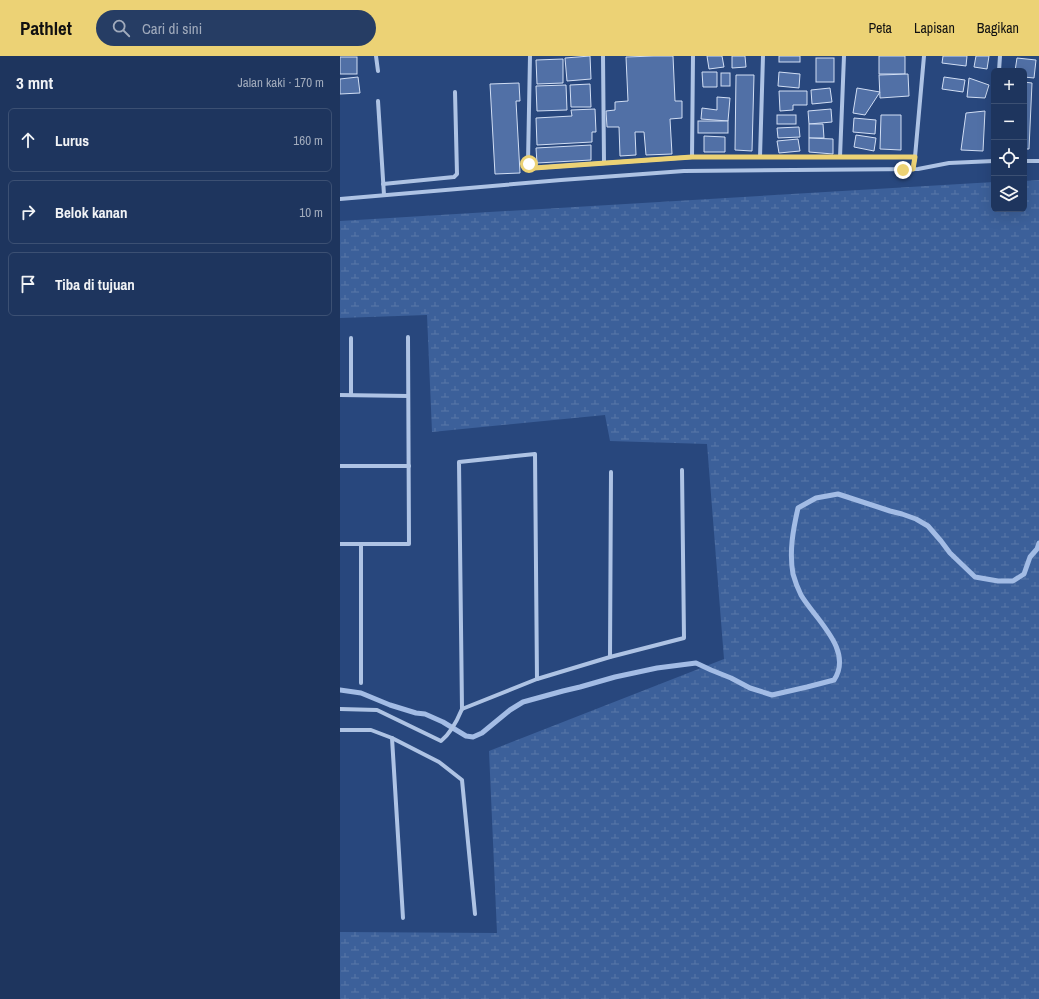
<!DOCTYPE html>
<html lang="id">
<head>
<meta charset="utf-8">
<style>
	:root { --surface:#1e355e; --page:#263d64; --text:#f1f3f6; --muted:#a1abbc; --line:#3c5073; --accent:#ecd275 }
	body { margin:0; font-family:"Archivo Narrow",sans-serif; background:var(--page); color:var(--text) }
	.controls { position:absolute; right:12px; top:12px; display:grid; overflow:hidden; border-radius:6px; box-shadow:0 4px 16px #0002 }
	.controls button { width:36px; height:36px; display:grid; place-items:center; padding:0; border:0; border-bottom:1px solid var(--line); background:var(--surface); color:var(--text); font:20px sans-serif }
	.stop { position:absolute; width:12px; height:12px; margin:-9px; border:3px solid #ecd275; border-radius:50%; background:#fff }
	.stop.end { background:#ecd275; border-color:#fff; box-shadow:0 1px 4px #0008 }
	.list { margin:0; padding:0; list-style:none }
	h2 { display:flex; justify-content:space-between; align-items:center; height:52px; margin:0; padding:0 16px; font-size:17px }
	h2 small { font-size:13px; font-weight:400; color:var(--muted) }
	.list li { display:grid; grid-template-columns:26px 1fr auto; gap:12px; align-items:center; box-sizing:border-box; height:64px; margin:0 8px 8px; padding:0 8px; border:1px solid var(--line); border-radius:6px }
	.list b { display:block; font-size:15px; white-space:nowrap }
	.list em { font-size:13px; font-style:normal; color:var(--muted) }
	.icon { flex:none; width:22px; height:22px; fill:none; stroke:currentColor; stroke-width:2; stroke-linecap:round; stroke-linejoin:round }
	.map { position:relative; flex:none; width:699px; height:943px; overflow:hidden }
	header { display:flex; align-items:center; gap:24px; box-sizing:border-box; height:56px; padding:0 20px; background:var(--accent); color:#111 }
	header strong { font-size:19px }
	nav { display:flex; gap:22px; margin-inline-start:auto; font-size:14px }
	.search { width:280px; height:36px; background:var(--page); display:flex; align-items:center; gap:10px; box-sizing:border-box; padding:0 14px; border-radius:22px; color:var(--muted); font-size:15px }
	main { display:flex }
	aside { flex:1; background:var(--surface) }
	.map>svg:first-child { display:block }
</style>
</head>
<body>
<header>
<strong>Pathlet</strong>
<div class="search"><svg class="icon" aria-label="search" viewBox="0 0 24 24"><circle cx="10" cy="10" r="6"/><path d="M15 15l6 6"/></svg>Cari di sini</div>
<nav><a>Peta</a><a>Lapisan</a><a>Bagikan</a></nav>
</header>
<main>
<aside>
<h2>3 mnt<small>Jalan kaki · 170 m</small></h2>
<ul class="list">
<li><svg class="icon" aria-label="ahead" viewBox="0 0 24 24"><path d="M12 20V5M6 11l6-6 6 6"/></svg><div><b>Lurus</b></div><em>160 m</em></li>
<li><svg class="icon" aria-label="right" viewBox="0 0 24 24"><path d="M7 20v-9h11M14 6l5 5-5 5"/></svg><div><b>Belok kanan</b></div><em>10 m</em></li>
<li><svg class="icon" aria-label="arrive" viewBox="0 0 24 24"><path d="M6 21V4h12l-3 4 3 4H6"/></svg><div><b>Tiba di tujuan</b></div></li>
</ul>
</aside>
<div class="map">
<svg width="699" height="943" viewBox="0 0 699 943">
	<defs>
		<pattern id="wetland-marsh" width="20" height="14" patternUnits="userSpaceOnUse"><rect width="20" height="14" fill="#3c609a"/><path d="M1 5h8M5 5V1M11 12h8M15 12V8" fill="none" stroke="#5978a9"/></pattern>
	</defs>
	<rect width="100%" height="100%" fill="#28477d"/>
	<path fill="url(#wetland-marsh)" d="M699 124V943H0V876L157 877 149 695 384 603 367 388 270 385 265 359 92 376 87 259 0 262V165L654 126V153H684V125Z"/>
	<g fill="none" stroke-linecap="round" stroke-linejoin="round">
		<path stroke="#a3bce5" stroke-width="5" d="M0 634 21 637 50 649 76 657 85 658 103 666 126 680 133 681 142 677 170 654 183 646 223 635 240 631 275 621 317 612 356 607 371 614 391 622 410 632 432 639 467 631 494 624C514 594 475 563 461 539 458 533 455 525 453 518 449 496 453 474 458 452L476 442 498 438 550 455 562 458 576 463 588 470 601 485 610 497 635 521 658 525H673L684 518 690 501 697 493 699 487"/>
	</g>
	<g fill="#5170a6" stroke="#d1def4">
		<path d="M250 0 251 23 227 25 225 2Z"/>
		<path d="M314 0H333L335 45H342V62L330 63 332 98 306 99 304 76H295L296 99 280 100 279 71H267L266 55 275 54V46L288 45 286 1Z"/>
		<path d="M367 0H382L384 11 369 13Z"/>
		<path d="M392 0H405L406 11 392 12Z"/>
		<rect x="439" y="0" width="21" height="6"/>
		<rect x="539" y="0" width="26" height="18"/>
		<path d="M603 0H627L626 10 602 7Z"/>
		<path d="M636 0H649L647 13 634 11Z"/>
		<rect x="0" y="1" width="17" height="17"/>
		<rect x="476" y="2" width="18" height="24"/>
		<path d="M677 2 696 4 694 22 684 21V15H675Z"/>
		<path d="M223 3V27L197 28 196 4Z"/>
		<path d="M362 16H377V31H363Z"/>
		<path d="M439 16 460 18 459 32 438 30Z"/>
		<rect x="381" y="17" width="9" height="13"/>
		<path d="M568 18 569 40 540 42 539 19Z"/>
		<path d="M396 19H414L412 95 395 94Z"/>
		<path d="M18 21 20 37 0 38V23Z"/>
		<path d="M604 21 625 24 623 36 602 33Z"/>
		<path d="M629 22 649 29 645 42 627 41Z"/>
		<path d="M684 26 692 27 689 93H684Z"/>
		<path d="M179 27 180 45H176L180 117 155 118 150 28Z"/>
		<path d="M250 28 251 51H231L230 29Z"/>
		<path d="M226 29 227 54 197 55 196 30Z"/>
		<path d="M490 32 492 46 472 48 471 34Z"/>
		<path d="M517 32 540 36 525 59 513 57Z"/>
		<path d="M439 35H467V49H453V54L440 55Z"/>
		<path d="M377 41 390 42 388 65 361 63 362 52 377 54Z"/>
		<path d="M255 53 256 76H252V86L197 89 196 62 232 60 231 54Z"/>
		<path d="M491 53 492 66 469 68 468 55Z"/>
		<path d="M645 55 643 95 621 94 626 57Z"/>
		<rect x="437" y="59" width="19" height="9"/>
		<path d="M541 59H561V94L540 93Z"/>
		<path d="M514 62 536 64 535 78 513 76Z"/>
		<rect x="358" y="65" width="30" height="12"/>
		<path d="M469 68H483L484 82H469Z"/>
		<path d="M459 71 460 81 438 82 437 72Z"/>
		<path d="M516 79 536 82 534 95 514 91Z"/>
		<path d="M364 80 385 81V96H364Z"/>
		<path d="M469 82 493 83V98L469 96Z"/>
		<path d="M458 83 460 95 439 97 437 85Z"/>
		<path d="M251 89V104L197 107 196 92Z"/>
	</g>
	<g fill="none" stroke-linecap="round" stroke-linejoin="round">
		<g stroke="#aec3e4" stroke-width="4">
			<path d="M36 0 38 15"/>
			<path d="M190 0 188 106 190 110 194 112 352 101H575L584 0"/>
			<path d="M263 0 264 106"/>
			<path d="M659 15 660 0"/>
			<path d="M38 45 44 139"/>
			<path d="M352 101 353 0"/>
			<path d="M420 101 423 0"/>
			<path d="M500 101 504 0"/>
			<path d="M684 105H699"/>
			<path d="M573 113 575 101"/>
			<path d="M43 128 114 121 117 118 115 36"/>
			<path d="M0 143 221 124 344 115 578 113 609 107 654 105"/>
			<path d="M0 339 68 340"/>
			<path d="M11 339V282"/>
			<path d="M0 410H69"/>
			<path d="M0 488H69L68 281"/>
			<path d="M21 488V627"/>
			<path d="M270 601 271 416"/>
			<path d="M0 653 37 654 101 685C111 677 117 665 122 653L197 623 270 601 344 582 342 414"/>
			<path d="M122 653 119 406 195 398 197 623"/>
			<path d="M0 674H31L52 682 99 706 122 724 135 858"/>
			<path d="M52 682 63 862"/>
		</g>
	</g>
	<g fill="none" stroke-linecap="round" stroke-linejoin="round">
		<path stroke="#ecd275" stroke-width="5" d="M189 108 192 111 194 112 352 101H575L573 113 563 114"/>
	</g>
</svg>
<div class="controls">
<button>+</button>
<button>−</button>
<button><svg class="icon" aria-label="locate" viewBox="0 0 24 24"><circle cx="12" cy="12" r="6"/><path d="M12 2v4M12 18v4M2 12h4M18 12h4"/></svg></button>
<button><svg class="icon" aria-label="layers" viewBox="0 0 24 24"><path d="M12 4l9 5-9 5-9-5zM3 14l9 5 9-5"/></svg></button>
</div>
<div class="stop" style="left:189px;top:108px"></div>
<div class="stop end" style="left:563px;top:114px"></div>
</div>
</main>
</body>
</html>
